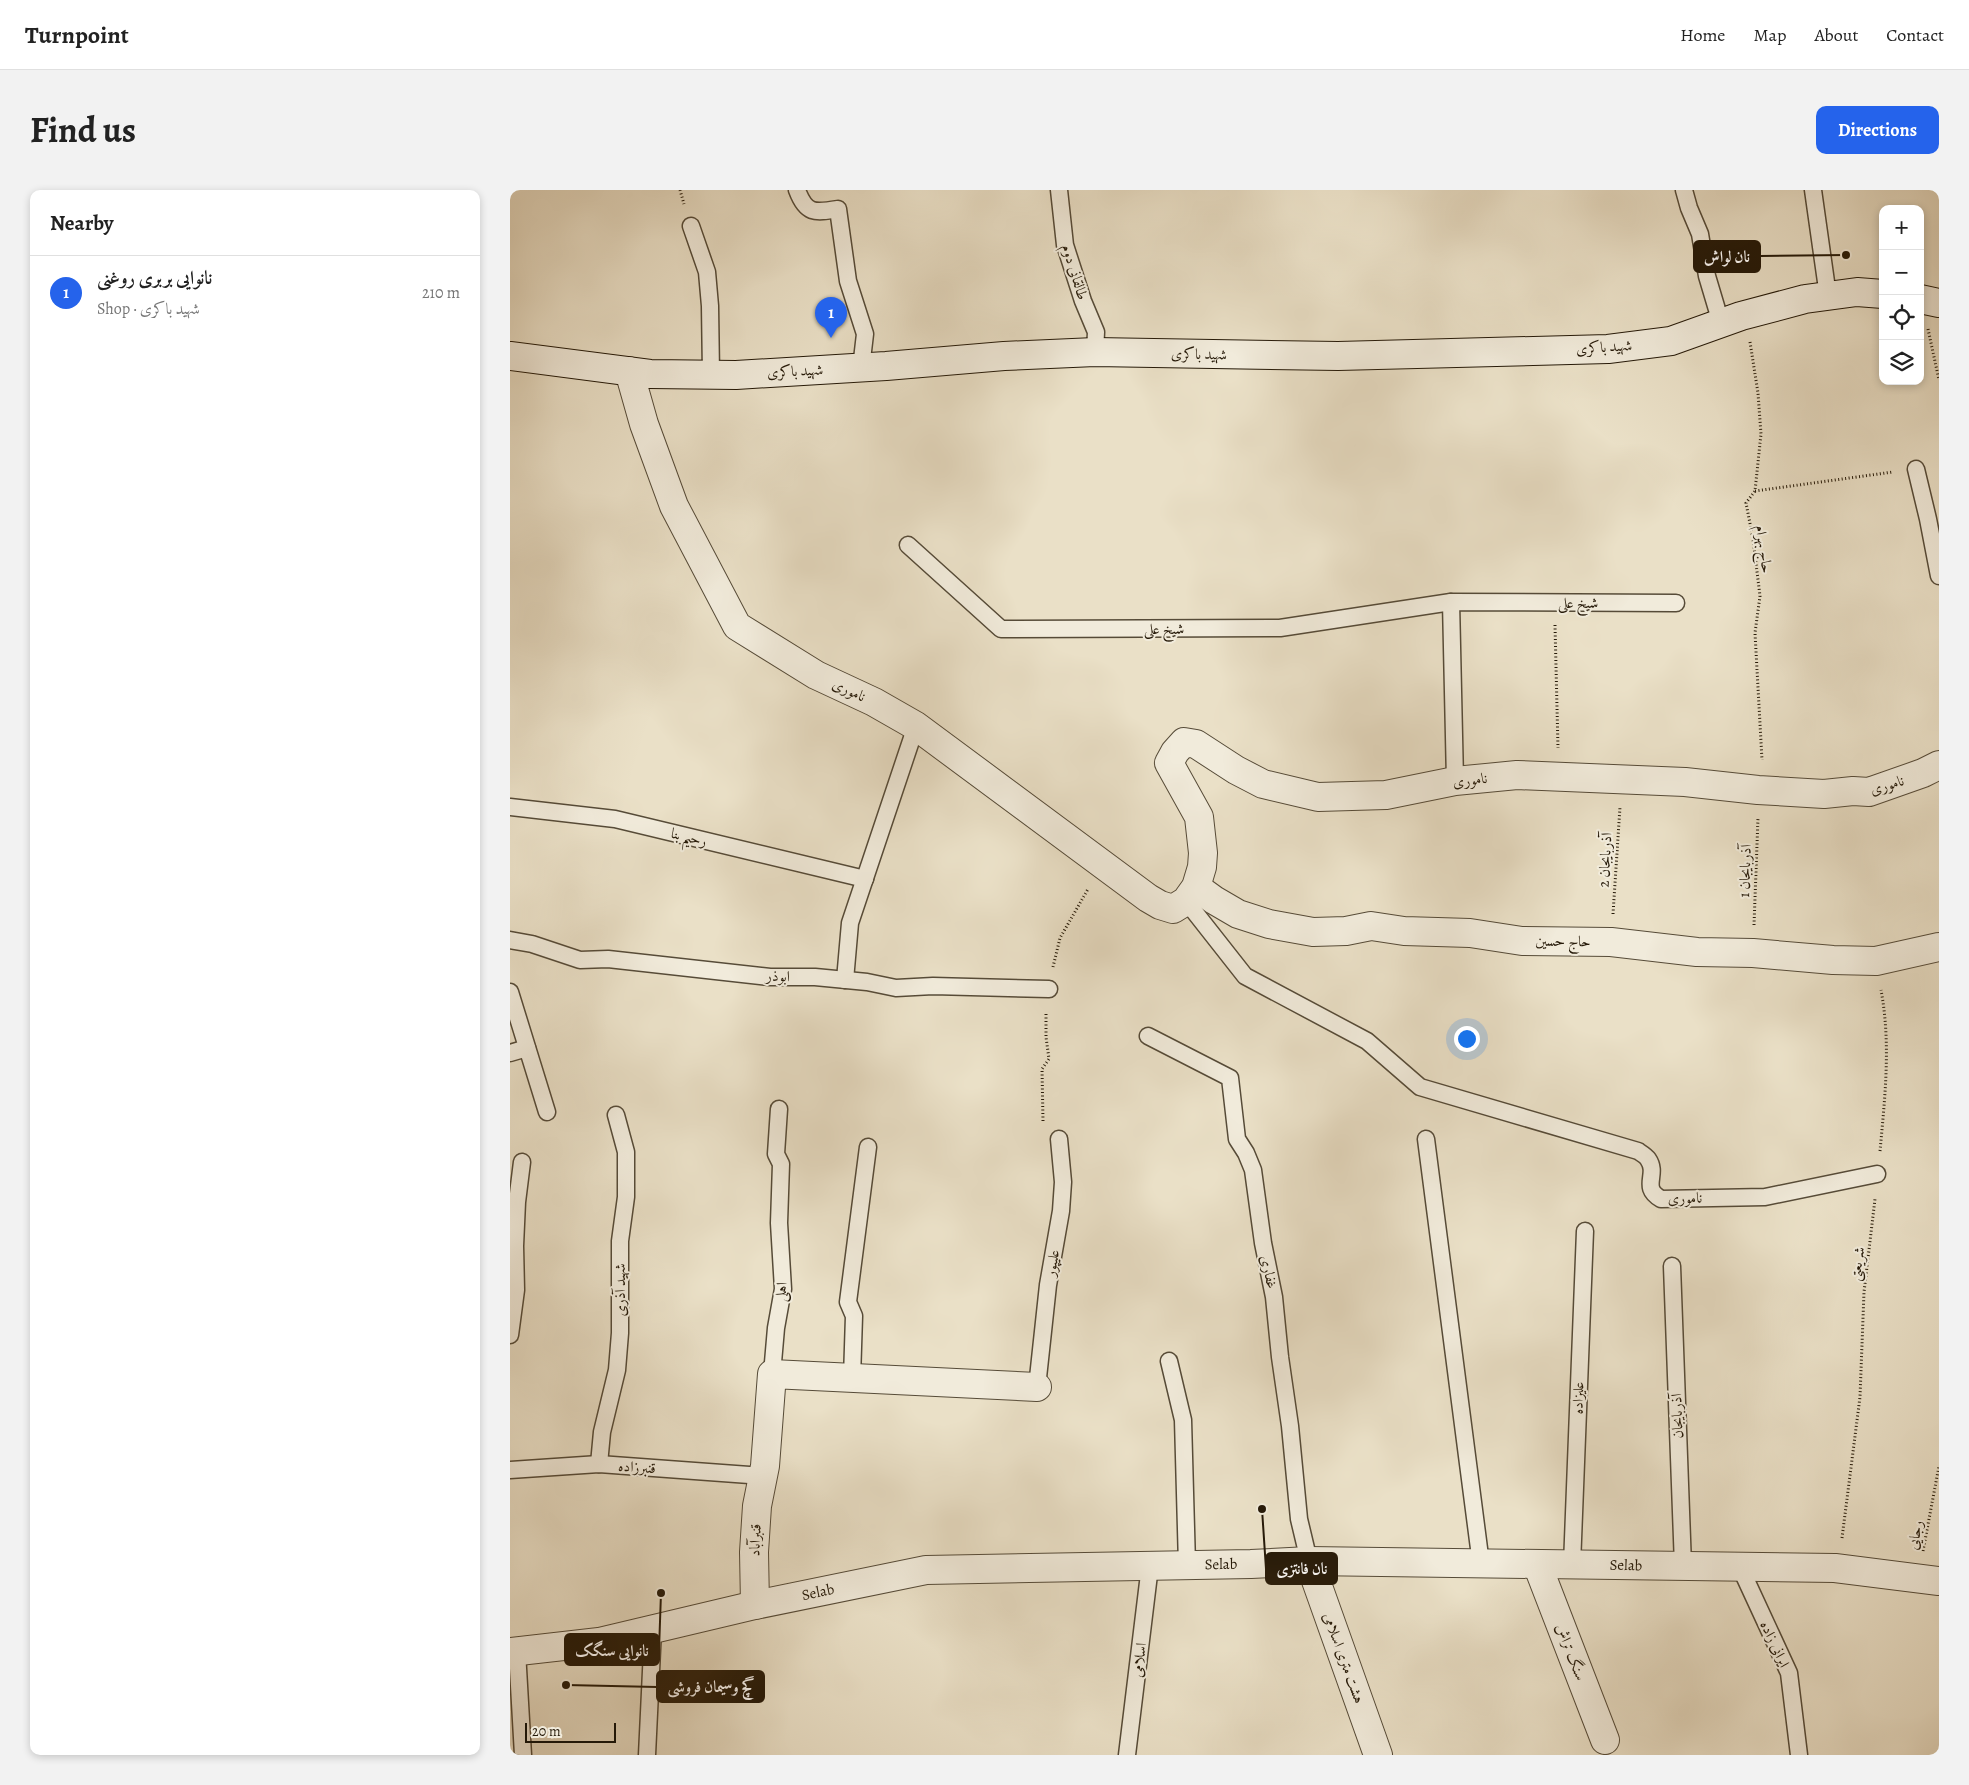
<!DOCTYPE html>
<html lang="en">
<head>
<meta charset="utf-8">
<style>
	:root { --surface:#fff; --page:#f2f2f2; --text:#222; --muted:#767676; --line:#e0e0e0; --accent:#2563eb }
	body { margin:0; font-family:Alegreya,Amiri,serif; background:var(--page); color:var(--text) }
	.controls { position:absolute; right:15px; top:15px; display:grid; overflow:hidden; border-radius:10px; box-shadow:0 2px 8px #0003 }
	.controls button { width:45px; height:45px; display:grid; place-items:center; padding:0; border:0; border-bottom:1px solid var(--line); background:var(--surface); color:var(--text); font:25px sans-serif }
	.scale { position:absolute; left:15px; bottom:12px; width:91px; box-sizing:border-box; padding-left:5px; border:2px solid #251908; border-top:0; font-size:14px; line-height:18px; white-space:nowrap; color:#251908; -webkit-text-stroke:4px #f1ebdb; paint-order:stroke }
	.you { position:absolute; left:956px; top:848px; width:18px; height:18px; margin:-12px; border:4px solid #fff; border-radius:50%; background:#1a73e8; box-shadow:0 0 0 8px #1a73e833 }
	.badge { display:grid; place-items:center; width:32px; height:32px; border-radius:50%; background:var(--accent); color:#fff; font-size:16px; font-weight:700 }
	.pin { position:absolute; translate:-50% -41px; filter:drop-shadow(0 1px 2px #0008) }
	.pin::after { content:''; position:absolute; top:26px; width:18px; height:15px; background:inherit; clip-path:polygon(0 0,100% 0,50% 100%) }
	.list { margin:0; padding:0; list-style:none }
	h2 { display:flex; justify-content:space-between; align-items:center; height:65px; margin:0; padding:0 20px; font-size:21px }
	h2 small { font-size:16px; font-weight:400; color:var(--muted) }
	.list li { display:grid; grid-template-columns:32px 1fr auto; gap:15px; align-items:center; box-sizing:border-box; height:75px; padding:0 20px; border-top:1px solid var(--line) }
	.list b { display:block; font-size:19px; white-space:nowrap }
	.list p { margin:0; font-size:16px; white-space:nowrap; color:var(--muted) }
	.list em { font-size:16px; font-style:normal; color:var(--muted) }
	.icon { flex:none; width:28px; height:28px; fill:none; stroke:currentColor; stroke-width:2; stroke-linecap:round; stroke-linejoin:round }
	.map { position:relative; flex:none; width:1429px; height:1565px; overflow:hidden; border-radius:10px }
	header { display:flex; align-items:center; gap:30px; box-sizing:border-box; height:70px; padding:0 25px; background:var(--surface); border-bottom:1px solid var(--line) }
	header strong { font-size:24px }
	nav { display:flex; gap:28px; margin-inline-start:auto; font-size:18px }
	.intro { display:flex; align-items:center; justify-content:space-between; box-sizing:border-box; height:120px; padding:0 30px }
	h1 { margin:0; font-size:35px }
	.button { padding:12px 22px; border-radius:10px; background:var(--accent); color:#fff; font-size:18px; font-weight:700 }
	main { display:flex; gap:30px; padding:0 30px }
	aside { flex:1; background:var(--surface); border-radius:10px; box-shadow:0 2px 8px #0003 }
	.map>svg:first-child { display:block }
</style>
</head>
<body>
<header>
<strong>Turnpoint</strong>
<nav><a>Home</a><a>Map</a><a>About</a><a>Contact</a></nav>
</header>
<div class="intro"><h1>Find us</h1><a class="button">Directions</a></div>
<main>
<aside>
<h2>Nearby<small></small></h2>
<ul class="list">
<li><span class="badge">1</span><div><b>نانوایی بربری روغنی</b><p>Shop · شهید باکری</p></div><em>210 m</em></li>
</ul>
</aside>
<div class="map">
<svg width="1429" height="1565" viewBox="0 0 1429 1565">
	<rect width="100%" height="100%" fill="#eae0c7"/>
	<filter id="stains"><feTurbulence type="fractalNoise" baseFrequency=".004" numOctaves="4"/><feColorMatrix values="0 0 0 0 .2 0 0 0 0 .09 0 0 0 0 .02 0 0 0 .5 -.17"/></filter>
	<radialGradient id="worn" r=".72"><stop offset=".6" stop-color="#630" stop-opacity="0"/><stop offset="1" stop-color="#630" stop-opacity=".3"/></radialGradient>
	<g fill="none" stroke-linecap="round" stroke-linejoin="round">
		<defs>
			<g id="service">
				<path d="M287 0C296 24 304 23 328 19L338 91 355 144 351 178"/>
				<path d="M549 0 555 55 573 111 586 142 585 162"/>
				<path d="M1174 0 1179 18 1190 44 1197 86 1211 133"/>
				<path d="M1303 0 1318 106"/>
				<path d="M181 36 197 82 200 116 201 184"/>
				<path d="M1406 279 1418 329 1429 386"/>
				<path d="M398 355 491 439 770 438 941 412 1166 413"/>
				<path d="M941 412 945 591"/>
				<path d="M0 617 105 629 355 689"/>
				<path d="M676 711 735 786 857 851 910 897 1128 961C1131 963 1136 966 1138 969 1149 985 1130 997 1151 1009L1255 1007 1367 984"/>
				<path d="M0 750 22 754 70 770 98 769 260 787H305L357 792 386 798 423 796 539 799"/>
				<path d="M335 790 340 733 406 536"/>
				<path d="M0 802 37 922"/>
				<path d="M638 846 720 888 727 949 736 963 743 980 753 1053 764 1107 770 1167 780 1236 789 1329 799 1371"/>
				<path d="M0 863 17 858"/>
				<path d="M916 949 971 1374"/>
				<path d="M1162 1076 1173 1376"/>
				<path d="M0 1145 6 1100 5 1056 7 1012 12 972"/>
				<path d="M659 1171 673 1230 677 1375"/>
				<path d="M262 1184 266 1138 273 1099 269 1033 271 974 266 964 269 919"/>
				<path d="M342 1188 344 1126 338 1112 358 957"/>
				<path d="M527 1197 538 1095 551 1021 553 992 549 949"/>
				<path d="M89 1274 92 1242 107 1180 110 1143V1051L116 1007V962L106 925"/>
				<path d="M0 1280 89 1274 253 1286"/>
				<path d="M1062 1375 1075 1041"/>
				<path d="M1230 1377 1279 1483 1289 1565"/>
				<path d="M7 1461 13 1565"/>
				<path d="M137 1565 143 1439"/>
				<path d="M617 1565 640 1376"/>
			</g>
			<g id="minor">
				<path d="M119 181 134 234 164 316 227 436 306 485 364 512 406 536 638 708 650 715 663 719 676 711 686 697 692 677 693 663 689 627 659 573 665 562 674 552 686 554 726 580 753 594 808 607 876 605 945 591 1007 585 1175 592 1248 600 1314 604 1343 601 1359 602 1413 583 1429 575"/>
				<path d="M686 697 704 710 728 724 759 734 803 742 836 741 861 736 894 741 960 743 1012 751 1101 752 1187 762 1243 763 1323 770 1366 771 1429 757"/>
				<path d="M799 1371 868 1565"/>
				<path d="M1027 1374 1095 1550"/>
				<path d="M245 1415 244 1362 247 1316 255 1276 262 1184 527 1197"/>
			</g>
			<path id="tertiary" d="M0 1462 89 1452 245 1415 416 1380 741 1374 799 1371 1325 1378 1429 1391"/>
			<g id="secondary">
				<path d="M1410 109 1429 113"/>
				<path d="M0 166 140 184 226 185 376 176 494 166 585 162 828 166 1098 159 1161 151 1231 126 1295 109 1347 102 1373 104"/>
			</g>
		</defs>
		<use href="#service" stroke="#564b38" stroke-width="19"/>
		<use href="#minor" stroke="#564b38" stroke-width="30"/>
		<use href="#tertiary" stroke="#564b38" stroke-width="30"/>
		<use href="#secondary" stroke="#251908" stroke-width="30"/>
		<g stroke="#251908" stroke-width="3" stroke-dasharray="1 2.5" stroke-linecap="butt">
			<path d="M170 0 174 14"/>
			<path d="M1418 139 1429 190"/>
			<path d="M1240 152 1248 203 1251 244 1245 301 1236 313 1243 349 1250 406 1245 443 1252 570"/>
			<path d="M1245 301 1383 282"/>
			<path d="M1045 435 1048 558"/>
			<path d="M1103 724 1110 617"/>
			<path d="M1244 735 1248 628"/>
			<path d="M543 777 550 748 578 699"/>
			<path d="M533 931 532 879 539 869 536 847V822"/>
			<path d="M1370 961C1375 907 1381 853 1371 800"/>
			<path d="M1332 1348 1350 1207 1354 1102 1365 1009"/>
			<path d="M1413 1361 1429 1276"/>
		</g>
		<use href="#service" stroke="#f1ebdb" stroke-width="16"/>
		<use href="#minor" stroke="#f1ebdb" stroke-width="28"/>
		<use href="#tertiary" stroke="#f1ebdb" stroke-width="28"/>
		<use href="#secondary" stroke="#f1ebdb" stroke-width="28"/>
	</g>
	<g text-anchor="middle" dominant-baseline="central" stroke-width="4" stroke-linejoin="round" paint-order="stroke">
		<g font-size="15" fill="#251908" stroke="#f1ebdb">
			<text transform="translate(565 82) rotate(73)">طالقانی دوم</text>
			<text transform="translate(1094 157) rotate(-4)">شهید باکری</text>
			<text transform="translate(689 164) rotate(1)">شهید باکری</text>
			<text transform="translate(285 181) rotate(-3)">شهید باکری</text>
			<text transform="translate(1254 359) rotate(82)">حاج بهرام</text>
			<text x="1068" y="413">شیخ علی</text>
			<text x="654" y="439">شیخ علی</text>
			<text transform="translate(339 500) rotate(25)">ناموری</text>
			<text transform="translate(960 590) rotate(-7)">ناموری</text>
			<text transform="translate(1377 595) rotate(-17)">ناموری</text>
			<text transform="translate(179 647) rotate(14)">رحیم بنا</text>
			<text transform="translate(1095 670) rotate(-87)">آذربایجان 2</text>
			<text transform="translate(1235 681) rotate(-88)">آذربایجان 1</text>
			<text transform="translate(1053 751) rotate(1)">حاج حسین</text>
			<text transform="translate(268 786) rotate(2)">ابوذر</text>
			<text transform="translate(1175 1008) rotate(-1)">ناموری</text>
			<text transform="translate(542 1073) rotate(-80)">علیپور</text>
			<text transform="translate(1347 1074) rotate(-82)">شریعتی</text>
			<text transform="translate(759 1082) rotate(78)">غفاری</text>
			<text transform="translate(110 1100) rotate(-90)">شهید آذری</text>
			<text transform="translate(271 1102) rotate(-86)">اهلی</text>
			<text transform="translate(1068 1208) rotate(-88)">علیزاده</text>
			<text transform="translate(1167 1226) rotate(-92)">آذربایجان</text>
			<text transform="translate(127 1277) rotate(4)">قنبرزاده</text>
			<text transform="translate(1405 1345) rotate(-79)">رجایی</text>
			<text transform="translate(245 1350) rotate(-87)">قنبرآباد</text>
			<text transform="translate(711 1374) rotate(-1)">Selab</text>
			<text transform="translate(1116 1375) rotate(1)">Selab</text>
			<text transform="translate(308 1402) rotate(-12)">Selab</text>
			<text transform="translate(1265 1454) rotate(65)">ایرانی زاده</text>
			<text transform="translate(1061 1462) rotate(69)">سنگ تراش</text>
			<text transform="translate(834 1468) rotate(70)">هشت متری اسلامی</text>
			<text transform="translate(629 1470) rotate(-83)">اسلامی</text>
		</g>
	</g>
	<path fill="none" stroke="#251908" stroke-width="2" d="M1336 65L1250 66M752 1319L756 1379M151 1403L149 1460M56 1495L147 1497"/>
	<g fill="#251908" stroke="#f1ebdb" stroke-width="2">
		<circle cx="1336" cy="65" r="5"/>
		<circle cx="752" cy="1319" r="5"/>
		<circle cx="151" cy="1403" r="5"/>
		<circle cx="56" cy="1495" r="5"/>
	</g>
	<g fill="#251908" stroke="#251908" stroke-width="2">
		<rect x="1184" y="51" width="66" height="31" rx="5"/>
		<rect x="756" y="1363" width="71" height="31" rx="5"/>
		<rect x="55" y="1444" width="94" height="31" rx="5"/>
		<rect x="147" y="1481" width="107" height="31" rx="5"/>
	</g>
	<g font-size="16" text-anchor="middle" font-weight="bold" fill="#fff">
		<text x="1217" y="72">نان لواش</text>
		<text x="792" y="1384">نان فانتزی</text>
		<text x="102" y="1466">نانوایی سنگک</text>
		<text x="201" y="1502">گچ وسیمان فروشی</text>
	</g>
	<rect width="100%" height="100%" filter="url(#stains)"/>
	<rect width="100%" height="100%" fill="url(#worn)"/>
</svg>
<div class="controls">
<button>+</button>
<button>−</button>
<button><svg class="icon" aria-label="locate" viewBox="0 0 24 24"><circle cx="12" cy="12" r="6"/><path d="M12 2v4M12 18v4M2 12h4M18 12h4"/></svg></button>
<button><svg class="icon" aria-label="layers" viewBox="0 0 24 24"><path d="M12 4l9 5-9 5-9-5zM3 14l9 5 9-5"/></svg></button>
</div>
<div class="scale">20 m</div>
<div class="you"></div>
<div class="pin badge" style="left:321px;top:148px">1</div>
</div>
</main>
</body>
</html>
